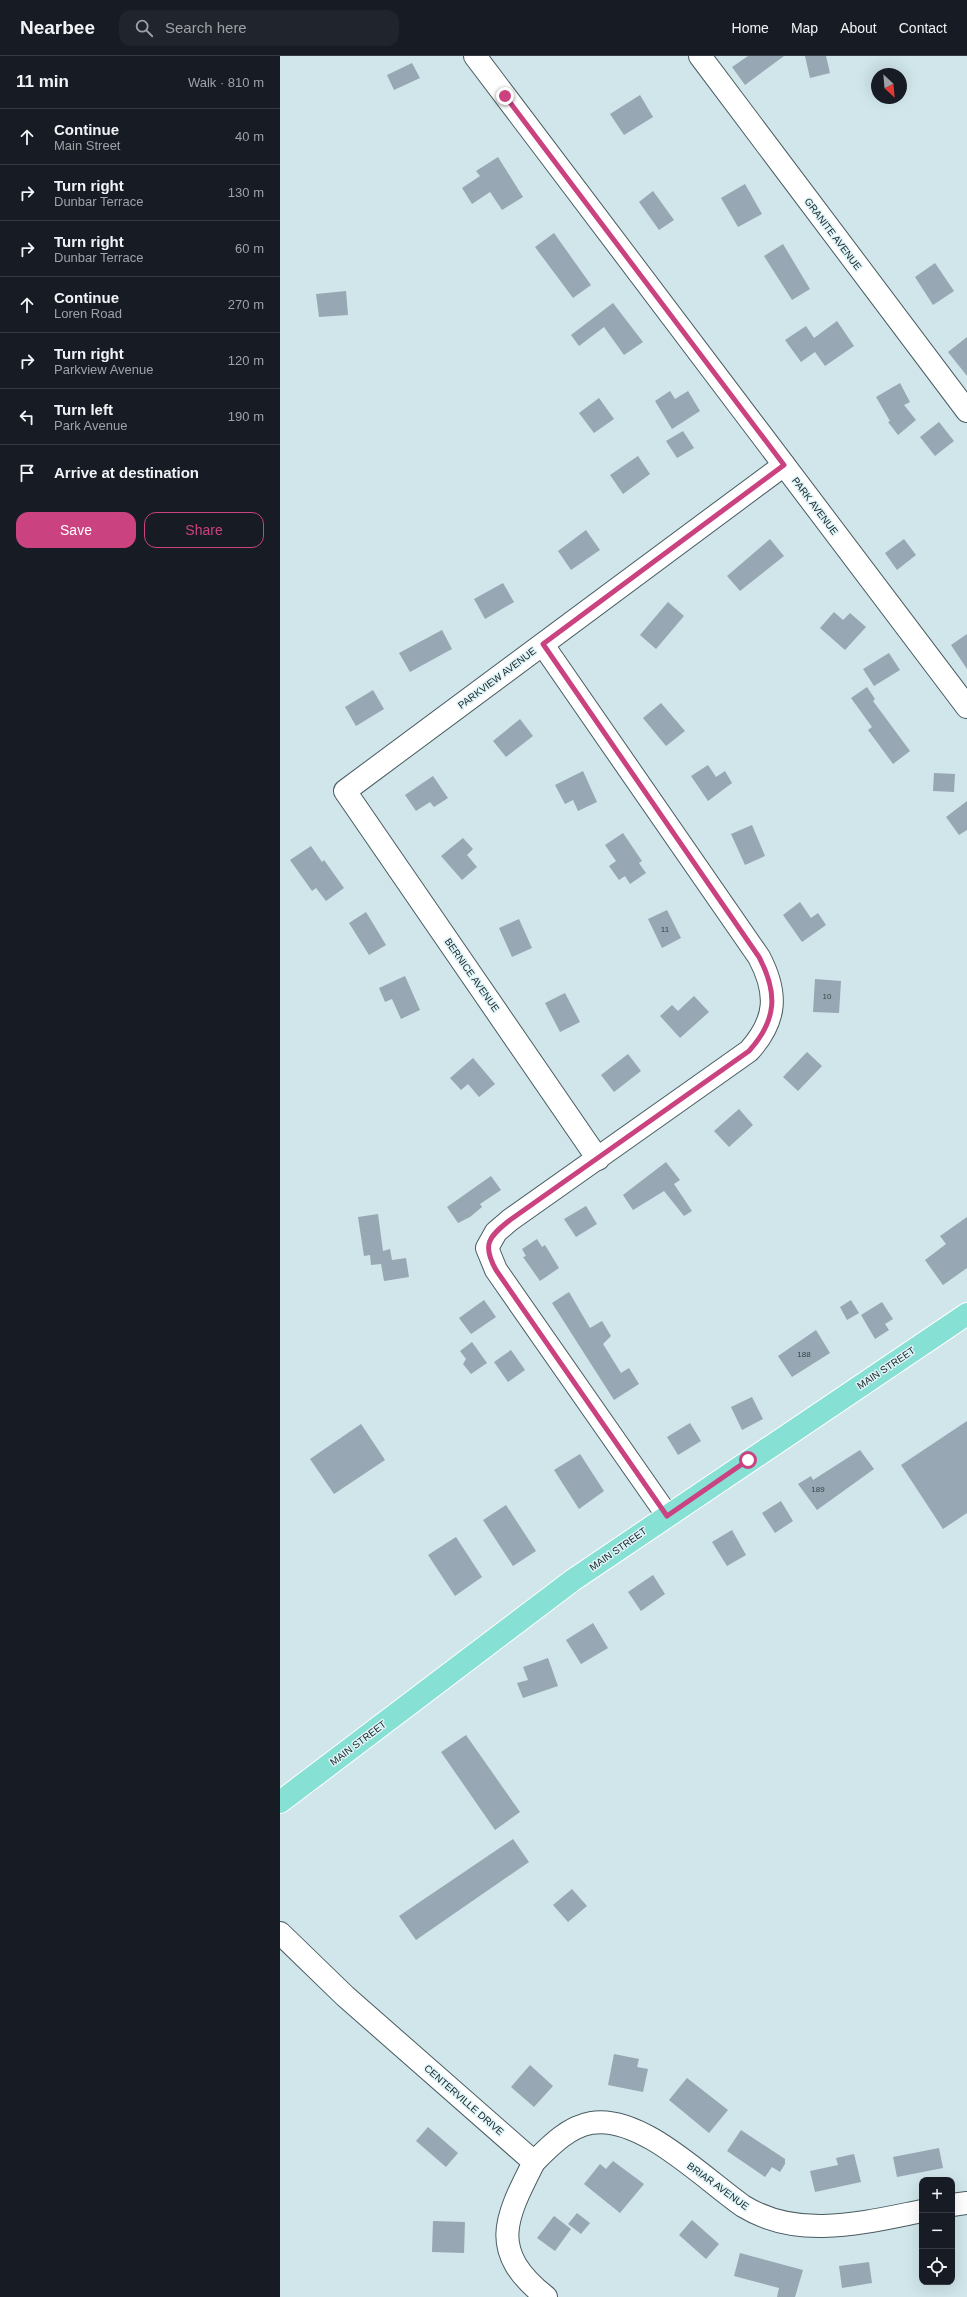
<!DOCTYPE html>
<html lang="en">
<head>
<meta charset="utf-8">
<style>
	:root { --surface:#171b24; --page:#20242c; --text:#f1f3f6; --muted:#9ea1a6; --line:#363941; --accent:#ca4280 }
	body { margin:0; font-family:Arial,sans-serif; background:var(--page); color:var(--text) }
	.controls { position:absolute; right:12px; bottom:12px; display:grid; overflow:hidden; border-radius:8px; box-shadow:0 4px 16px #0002 }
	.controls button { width:36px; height:36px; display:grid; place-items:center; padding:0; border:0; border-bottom:1px solid var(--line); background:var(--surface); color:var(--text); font:20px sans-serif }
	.compass { position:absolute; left:591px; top:12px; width:36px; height:36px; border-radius:50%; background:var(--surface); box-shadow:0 4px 16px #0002; rotate:154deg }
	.stop { position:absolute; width:12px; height:12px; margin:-9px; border:3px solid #ca4280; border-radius:50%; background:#fff }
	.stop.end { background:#ca4280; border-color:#fff; box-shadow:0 1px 4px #0008 }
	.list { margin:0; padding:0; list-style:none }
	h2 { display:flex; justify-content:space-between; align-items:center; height:52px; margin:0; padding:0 16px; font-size:17px }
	h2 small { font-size:13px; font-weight:400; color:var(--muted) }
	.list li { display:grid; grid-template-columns:26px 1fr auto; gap:12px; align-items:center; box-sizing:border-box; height:56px; padding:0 16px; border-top:1px solid var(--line) }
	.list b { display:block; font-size:15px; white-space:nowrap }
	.list p { margin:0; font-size:13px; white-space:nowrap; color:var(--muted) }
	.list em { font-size:13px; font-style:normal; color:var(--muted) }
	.actions { display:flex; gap:8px; padding:12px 16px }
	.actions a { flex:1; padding:9px 0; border:1px solid var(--accent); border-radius:12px; text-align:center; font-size:14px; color:var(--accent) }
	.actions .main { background:var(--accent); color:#fff }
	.icon { flex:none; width:22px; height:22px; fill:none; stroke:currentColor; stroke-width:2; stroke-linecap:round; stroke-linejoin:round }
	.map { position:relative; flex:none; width:687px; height:2241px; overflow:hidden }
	header { display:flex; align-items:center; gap:24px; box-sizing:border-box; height:56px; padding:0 20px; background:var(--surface); border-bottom:1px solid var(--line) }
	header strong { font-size:19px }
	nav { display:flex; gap:22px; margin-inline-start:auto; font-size:14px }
	.search { width:280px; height:36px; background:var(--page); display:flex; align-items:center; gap:10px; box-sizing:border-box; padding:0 14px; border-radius:12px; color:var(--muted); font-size:15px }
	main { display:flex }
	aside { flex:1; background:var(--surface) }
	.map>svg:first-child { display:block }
</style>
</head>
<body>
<header>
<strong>Nearbee</strong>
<div class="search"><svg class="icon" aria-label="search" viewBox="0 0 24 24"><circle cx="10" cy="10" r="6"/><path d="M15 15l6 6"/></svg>Search here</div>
<nav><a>Home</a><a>Map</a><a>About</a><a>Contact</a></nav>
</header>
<main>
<aside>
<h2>11 min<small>Walk · 810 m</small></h2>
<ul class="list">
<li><svg class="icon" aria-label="ahead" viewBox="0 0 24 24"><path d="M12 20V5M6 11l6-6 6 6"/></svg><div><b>Continue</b><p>Main Street</p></div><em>40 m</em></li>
<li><svg class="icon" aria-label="right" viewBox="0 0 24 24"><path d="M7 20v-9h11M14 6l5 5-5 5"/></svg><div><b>Turn right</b><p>Dunbar Terrace</p></div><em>130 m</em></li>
<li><svg class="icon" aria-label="right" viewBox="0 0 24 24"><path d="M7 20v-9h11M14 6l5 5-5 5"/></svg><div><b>Turn right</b><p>Dunbar Terrace</p></div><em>60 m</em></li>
<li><svg class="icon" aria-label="ahead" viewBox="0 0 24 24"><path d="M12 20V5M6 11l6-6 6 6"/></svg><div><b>Continue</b><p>Loren Road</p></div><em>270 m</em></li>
<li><svg class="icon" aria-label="right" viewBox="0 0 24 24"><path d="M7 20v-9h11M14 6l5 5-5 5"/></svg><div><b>Turn right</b><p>Parkview Avenue</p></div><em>120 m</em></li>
<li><svg class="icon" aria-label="left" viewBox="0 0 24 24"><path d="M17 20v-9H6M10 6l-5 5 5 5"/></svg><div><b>Turn left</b><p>Park Avenue</p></div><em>190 m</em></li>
<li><svg class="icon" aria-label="arrive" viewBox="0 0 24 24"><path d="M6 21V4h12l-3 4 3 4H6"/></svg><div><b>Arrive at destination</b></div></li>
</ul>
<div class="actions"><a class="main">Save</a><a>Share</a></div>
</aside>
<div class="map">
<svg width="687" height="2241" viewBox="0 0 687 2241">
	<rect width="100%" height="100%" fill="#d0e6eb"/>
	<g fill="#97a7b3">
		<path d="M468 0H504L465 29 452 11Z"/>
		<path d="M525 0H546L550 17 530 22Z"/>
		<path d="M132 7 140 22 114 34 107 19Z"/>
		<path d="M360 39 373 61 344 79 330 58Z"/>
		<path d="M218 101 243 141 222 154 210 136 192 148 182 132 200 120 196 115Z"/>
		<path d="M465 128 482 158 458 171 441 142Z"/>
		<path d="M373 135 394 164 379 174 359 146Z"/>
		<path d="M274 177 311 229 293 242 255 191Z"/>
		<path d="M503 188 530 233 512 244 484 200Z"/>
		<path d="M655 207 674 235 653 249 635 221Z"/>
		<path d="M66 235 68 259 39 261 36 238Z"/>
		<path d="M333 247 363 286 344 299 324 271 299 290 291 279Z"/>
		<path d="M557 265 574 290 545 310 535 296 521 306 505 284 526 270 534 282Z"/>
		<path d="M687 281V320L668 296Z"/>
		<path d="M620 327 630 346 624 349 636 364 618 379 608 366 610 365 596 341Z"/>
		<path d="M390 335 395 343 408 335 420 355 392 373 375 345Z"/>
		<path d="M319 342 334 363 314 377 299 357Z"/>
		<path d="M659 366 674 385 655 400 640 381Z"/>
		<path d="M403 375 414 392 397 402 386 385Z"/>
		<path d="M358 400 370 418 343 438 330 419Z"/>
		<path d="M306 474 320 494 291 514 278 495Z"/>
		<path d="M490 483 504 500 460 535 447 520Z"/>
		<path d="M624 483 636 499 617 514 605 497Z"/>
		<path d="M223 527 234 546 205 563 194 543Z"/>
		<path d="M388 546 404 560 376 593 360 579Z"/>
		<path d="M554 556 563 564 570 557 586 571 565 594 540 572Z"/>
		<path d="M162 574 172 593 130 616 119 597Z"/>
		<path d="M687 578V613L671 589Z"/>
		<path d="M609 597 620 614 594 630 583 613Z"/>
		<path d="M587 631 595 643 593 645 630 695 613 708 588 674 592 671 571 642Z"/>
		<path d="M93 634 104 653 76 670 65 651Z"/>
		<path d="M381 647 405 675 386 690 363 662Z"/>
		<path d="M240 663 253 680 226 701 213 685Z"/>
		<path d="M428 709 436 721 445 715 452 727 428 745 411 720Z"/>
		<path d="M303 715 317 746 298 755 293 744 285 748 275 729Z"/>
		<path d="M654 717 675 718 674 736 653 735Z"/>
		<path d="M153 720 168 742 154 751 150 746 136 755 125 739Z"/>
		<path d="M687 745V774L679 779 666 761Z"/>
		<path d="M472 769 485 800 465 809 451 778Z"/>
		<path d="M343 777 362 805 359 807 366 817 350 828 345 820 339 824 329 810 336 805 325 789Z"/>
		<path d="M183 782 193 793 187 799 197 811 182 824 161 800Z"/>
		<path d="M31 790 42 806 44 804 64 832 46 845 36 832 32 835 10 804Z"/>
		<path d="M520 846 531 862 538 857 546 869 522 886 503 859Z"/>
		<path d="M387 854 401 882 382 892 368 863Z"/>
		<path d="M86 856 106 889 89 899 69 867Z"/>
		<path d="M239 863 252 892 232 901 219 872Z"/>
		<path d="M125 920 140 954 121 963 112 943 105 946 99 932Z"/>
		<path d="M535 923 561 925 559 957 533 956Z"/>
		<path d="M285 937 300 966 280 976 265 947Z"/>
		<path d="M414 940 429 956 400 982 380 960 392 949 398 955Z"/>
		<path d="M527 996 542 1010 518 1035 503 1021Z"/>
		<path d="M348 998 361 1015 334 1036 321 1019Z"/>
		<path d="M193 1002 215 1028 199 1041 188 1028 181 1034 170 1022Z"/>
		<path d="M459 1053 473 1069 449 1091 434 1075Z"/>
		<path d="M386 1106 400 1124 394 1128 412 1155 404 1160 384 1135 353 1154 343 1139Z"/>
		<path d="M211 1120 221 1134 200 1148 202 1151 190 1161 178 1167 167 1151Z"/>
		<path d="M306 1150 317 1168 296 1181 284 1163Z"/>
		<path d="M98 1158 103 1195 110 1193 112 1204 126 1202 129 1221 104 1225 101 1208 91 1209 90 1199 84 1200 78 1161Z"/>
		<path d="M687 1161V1212L663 1229 645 1204 666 1188 660 1180Z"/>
		<path d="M257 1183 262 1191 265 1189 279 1212 260 1225 243 1201 246 1200 242 1193Z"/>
		<path d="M289 1236 310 1272 322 1265 331 1280 323 1288 341 1317 349 1312 359 1328 334 1344 272 1247Z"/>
		<path d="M204 1244 216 1261 191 1278 179 1262Z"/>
		<path d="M571 1244 579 1257 567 1264 560 1251Z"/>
		<path d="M602 1246 613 1263 605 1268 609 1274 595 1283 581 1259Z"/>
		<path d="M536 1274 550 1297 512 1321 498 1300Z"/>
		<path d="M192 1286 207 1307 191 1318 183 1308 186 1303 180 1295Z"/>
		<path d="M231 1294 245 1314 228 1326 214 1306Z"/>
		<path d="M472 1341 483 1363 462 1374 451 1351Z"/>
		<path d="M687 1365V1457L663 1473 621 1409Z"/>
		<path d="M410 1367 421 1385 398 1399 387 1381Z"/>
		<path d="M81 1368 105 1404 54 1438 30 1403Z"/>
		<path d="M580 1394 594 1413 537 1454 518 1428 531 1420 533 1424Z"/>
		<path d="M300 1398 324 1435 299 1453 274 1414Z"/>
		<path d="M501 1445 513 1465 495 1477 482 1457Z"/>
		<path d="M226 1449 256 1495 233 1510 203 1464Z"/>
		<path d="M452 1474 466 1499 447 1510 432 1486Z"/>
		<path d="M176 1481 202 1521 175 1540 148 1499Z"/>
		<path d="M373 1519 385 1538 361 1555 348 1536Z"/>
		<path d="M313 1567 328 1592 301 1608 286 1584Z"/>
		<path d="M268 1602 278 1630 243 1642 237 1627 248 1624 243 1611Z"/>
		<path d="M186 1679 240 1756 215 1774 161 1696Z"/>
		<path d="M233 1783 249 1806 136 1884 119 1860Z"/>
		<path d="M292 1833 307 1850 288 1866 273 1849Z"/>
		<path d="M334 1998 359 2003 357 2011 368 2013 363 2036 328 2029Z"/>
		<path d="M250 2009 273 2030 254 2051 231 2031Z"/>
		<path d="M407 2022 448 2054 429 2077 389 2044Z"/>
		<path d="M148 2071 178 2097 166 2111 136 2085Z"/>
		<path d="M461 2074 505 2103V2108L500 2116 492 2111 485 2121 447 2095Z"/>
		<path d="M659 2092 663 2112 617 2121 613 2101Z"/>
		<path d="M574 2098 581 2126 535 2136 530 2115 558 2109 556 2102Z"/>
		<path d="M333 2105 364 2128 340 2157 304 2128 320 2108 326 2113Z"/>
		<path d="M297 2157 310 2167 301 2178 288 2168Z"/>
		<path d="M274 2160 291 2173 275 2195 257 2182Z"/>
		<path d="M412 2164 439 2188 426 2203 399 2179Z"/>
		<path d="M153 2165 185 2166 184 2197 152 2196Z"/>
		<path d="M460 2197 523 2214 515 2241H497L499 2232 454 2220Z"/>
		<path d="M589 2206 592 2227 562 2232 559 2210Z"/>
	</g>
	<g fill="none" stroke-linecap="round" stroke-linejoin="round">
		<defs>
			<g id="minor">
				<path d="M195 0 687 651"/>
				<path d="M420 0 687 355"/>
				<path d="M263 589 479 901C498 937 497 964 469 995L230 1164 216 1176 207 1192 216 1214 387 1459"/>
				<path d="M318 1103 65 735 504 409"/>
				<path d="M0 1877 65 1940 254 2106C225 2163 208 2195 266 2241"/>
				<path d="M254 2106C270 2090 288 2071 311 2067 361 2058 424 2123 463 2150 518 2184 582 2167 642 2155"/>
				<path d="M672 2149 687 2147"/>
			</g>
			<path id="major" d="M0 1746 293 1524 687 1258"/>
		</defs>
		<use href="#minor" stroke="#495c61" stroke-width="24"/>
		<use href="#major" stroke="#fff" stroke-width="24"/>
		<use href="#minor" stroke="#fff" stroke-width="22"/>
		<use href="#major" stroke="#86e0d4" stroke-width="22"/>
	</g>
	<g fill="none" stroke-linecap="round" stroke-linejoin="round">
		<path stroke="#ca4280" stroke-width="5" d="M225 40 504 409 263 588 479 901C498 937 497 964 469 995L230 1164C208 1181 202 1189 216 1214L387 1460 468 1404"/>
	</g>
	<g text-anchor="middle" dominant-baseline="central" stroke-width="3" stroke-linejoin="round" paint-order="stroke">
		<g font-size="8" fill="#3a4448">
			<text x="385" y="873">11</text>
			<text x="547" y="940">10</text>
			<text x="524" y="1298">188</text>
			<text x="538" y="1433">189</text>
		</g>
		<g font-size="10" fill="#1b2325" stroke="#ddf4f8">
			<text transform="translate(553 178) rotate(53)">GRANITE AVENUE</text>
			<text transform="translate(535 450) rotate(53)">PARK AVENUE</text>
			<text transform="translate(217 622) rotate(-37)">PARKVIEW AVENUE</text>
			<text transform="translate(192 919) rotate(55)">BERNICE AVENUE</text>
			<text transform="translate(606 1312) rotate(-34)">MAIN STREET</text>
			<text transform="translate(338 1493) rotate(-35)">MAIN STREET</text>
			<text transform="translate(78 1687) rotate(-37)">MAIN STREET</text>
			<text transform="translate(184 2044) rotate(41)">CENTERVILLE DRIVE</text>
			<text transform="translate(438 2130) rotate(36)">BRIAR AVENUE</text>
		</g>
	</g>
</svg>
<div class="controls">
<button>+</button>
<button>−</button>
<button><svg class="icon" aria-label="locate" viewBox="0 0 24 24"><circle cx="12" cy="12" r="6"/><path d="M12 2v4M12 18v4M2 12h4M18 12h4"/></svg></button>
</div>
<svg class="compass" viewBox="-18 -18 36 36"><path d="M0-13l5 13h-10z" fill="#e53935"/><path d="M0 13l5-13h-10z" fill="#9ea1a6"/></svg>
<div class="stop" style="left:468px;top:1404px"></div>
<div class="stop end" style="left:225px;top:40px"></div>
</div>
</main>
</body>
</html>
